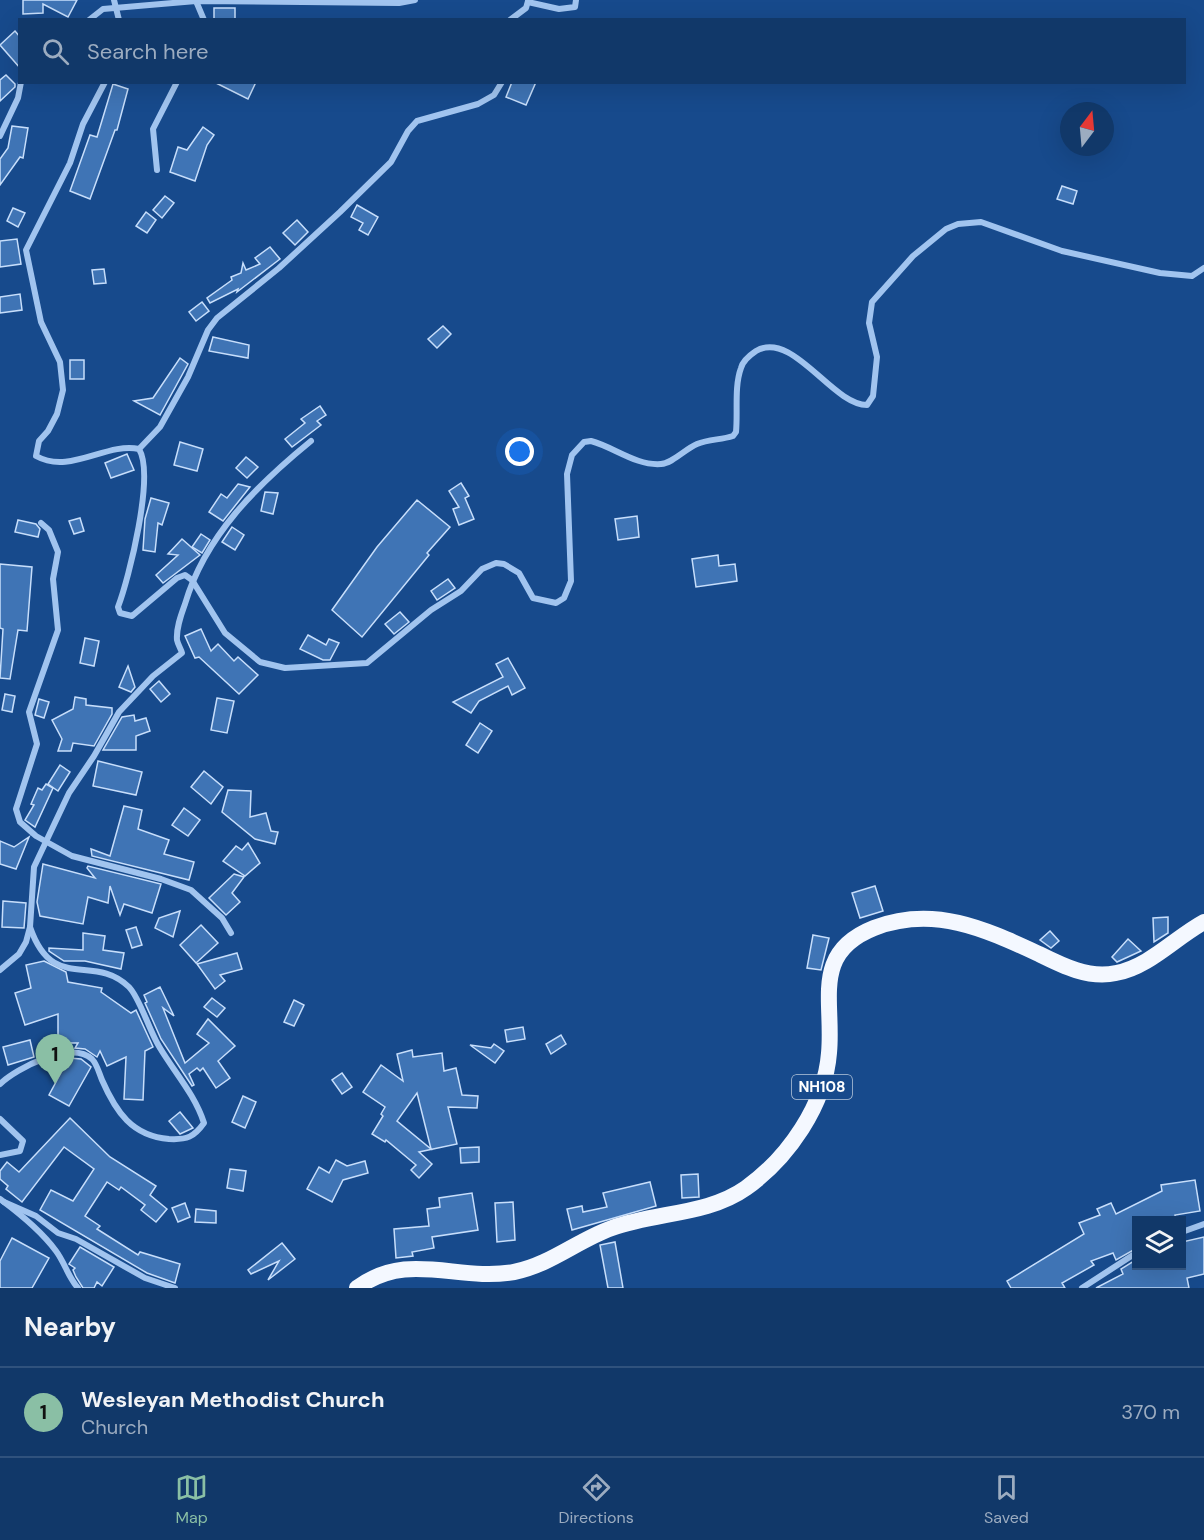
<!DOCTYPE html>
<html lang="en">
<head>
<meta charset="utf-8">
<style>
	:root { --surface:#113869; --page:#1a3f6f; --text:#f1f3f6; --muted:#9cacc0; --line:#30527d; --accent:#8abfa5 }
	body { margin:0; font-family:"DM Sans",sans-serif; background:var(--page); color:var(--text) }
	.controls { position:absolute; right:18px; bottom:18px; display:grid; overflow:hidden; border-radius:0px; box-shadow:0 6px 24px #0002 }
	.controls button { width:54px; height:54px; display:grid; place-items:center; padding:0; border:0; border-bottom:2px solid var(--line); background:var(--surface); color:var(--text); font:30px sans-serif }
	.compass { position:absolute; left:1060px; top:102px; width:54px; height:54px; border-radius:50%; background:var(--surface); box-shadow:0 6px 24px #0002; rotate:16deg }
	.you { position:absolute; left:520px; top:452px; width:21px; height:21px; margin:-15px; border:4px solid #fff; border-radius:50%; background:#1a73e8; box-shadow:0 0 0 9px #1a73e833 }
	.badge { display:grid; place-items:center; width:39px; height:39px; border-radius:50%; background:var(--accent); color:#111; font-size:20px; font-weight:700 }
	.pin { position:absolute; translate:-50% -50px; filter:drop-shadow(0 2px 3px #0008) }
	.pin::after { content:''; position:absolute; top:32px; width:21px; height:18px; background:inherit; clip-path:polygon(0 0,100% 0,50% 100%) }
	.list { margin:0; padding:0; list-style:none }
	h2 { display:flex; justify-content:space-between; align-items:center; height:78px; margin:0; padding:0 24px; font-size:26px }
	h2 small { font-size:20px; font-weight:400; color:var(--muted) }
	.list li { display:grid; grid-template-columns:39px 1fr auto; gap:18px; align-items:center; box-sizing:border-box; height:90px; padding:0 24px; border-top:2px solid var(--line) }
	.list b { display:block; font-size:22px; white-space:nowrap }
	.list p { margin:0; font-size:20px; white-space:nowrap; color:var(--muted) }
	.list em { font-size:20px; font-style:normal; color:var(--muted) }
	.icon { flex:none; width:33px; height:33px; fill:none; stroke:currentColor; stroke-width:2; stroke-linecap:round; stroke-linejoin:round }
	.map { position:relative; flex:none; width:1204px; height:1288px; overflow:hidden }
	.search { position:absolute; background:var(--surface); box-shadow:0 6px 24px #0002; left:18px; right:18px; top:18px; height:66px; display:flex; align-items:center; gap:15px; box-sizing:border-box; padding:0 21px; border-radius:0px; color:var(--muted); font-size:22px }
	.sheet { height:168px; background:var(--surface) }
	nav { display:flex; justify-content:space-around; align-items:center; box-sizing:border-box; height:84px; border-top:2px solid var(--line); background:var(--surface); font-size:16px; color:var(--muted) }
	nav a { display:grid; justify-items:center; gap:3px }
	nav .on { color:var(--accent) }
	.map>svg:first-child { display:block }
</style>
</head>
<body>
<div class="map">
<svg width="1204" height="1288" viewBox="0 0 1204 1288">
	<rect width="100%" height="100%" fill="#174a8c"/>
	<g fill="#3f74b5" stroke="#c7defb" stroke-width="1.5" fill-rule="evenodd">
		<path d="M23 0H77L68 17 43 4V13L23 14Z"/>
		<rect x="214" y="8" width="21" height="12"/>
		<path d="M15 31 20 37V68L0 45Z"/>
		<path d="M6 75 15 84V87L0 101V80Z"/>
		<path d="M214 82H256L248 99Z"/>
		<path d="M512 82H536L526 105 506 97Z"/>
		<path d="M113 84 128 89 117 130H115L90 199 70 191 90 135 97 137Z"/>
		<path d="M12 126 28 128 23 158 20 157 0 185V159L8 148Z"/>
		<path d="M203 127 214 135 207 145 195 181 170 172 178 147 187 150Z"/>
		<path d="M1062 186 1077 191 1073 204 1057 199Z"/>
		<path d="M165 196 174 203 162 218 153 210Z"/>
		<path d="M357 205 378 217 368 235 359 230 363 223 351 217Z"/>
		<path d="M13 208 25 213 18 227 7 221Z"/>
		<path d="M146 212 156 220 147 233 136 226Z"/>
		<path d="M297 220 308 232 295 245 283 233Z"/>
		<path d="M17 239 21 264 0 267V241Z"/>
		<path d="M270 247 280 259 237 292 238 289 210 303 207 298 232 280 231 277 241 273 243 263 246 270 260 264 255 258Z"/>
		<path d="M104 269 106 283 94 284 92 270Z"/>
		<path d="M20 294 22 310 0 313V297Z"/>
		<path d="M202 302 209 311 196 321 189 312Z"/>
		<path d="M443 326 451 334 437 348 428 339Z"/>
		<path d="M213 337 249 345 248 358 209 351Z"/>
		<path d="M180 358 188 364 160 415 134 401 153 398Z"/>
		<rect x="70" y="360" width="14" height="19"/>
		<path d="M320 406 326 415 317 421 321 425 292 447 285 439 305 423 301 419Z"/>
		<path d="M180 442 203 449 197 471 174 465Z"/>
		<path d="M127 454 134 470 111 478 105 463Z"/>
		<path d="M246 457 258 467 247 478 236 468Z"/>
		<path d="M461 483 469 496 465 498 474 519 459 525 453 509 459 507 449 491Z"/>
		<path d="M238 484 250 487 223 521 209 512 221 494 227 498Z"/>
		<path d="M265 492 278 493 273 514 261 511Z"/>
		<path d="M151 498 169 503 162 525 158 523 155 552 143 550 145 519Z"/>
		<path d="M417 500 450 527 427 553 429 555 362 637 332 610 377 547Z"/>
		<path d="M637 516 639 537 618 540 615 519Z"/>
		<path d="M80 518 84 531 74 534 69 521Z"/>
		<path d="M18 520 36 524 40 529 38 537 15 532Z"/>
		<path d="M232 527 244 535 235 550 222 542Z"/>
		<path d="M201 534 210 540 202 553 192 547Z"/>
		<path d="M182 539 200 555 163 583 156 575 178 555 168 554Z"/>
		<path d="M718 555 719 566 735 564 737 581 696 587 692 559Z"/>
		<path d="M0 564 32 567 27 631 18 630 10 679 0 678 3 629 0 628Z"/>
		<path d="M448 579 455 588 437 600 431 591Z"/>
		<path d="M400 612 409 622 394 634 385 624Z"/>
		<path d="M201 629 211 651 218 644 234 661 238 657 258 675 239 694 199 657 195 658 185 636Z"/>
		<path d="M308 635 326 645 329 639 339 643 330 660H323L300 649Z"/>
		<path d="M85 638 99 641 94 666 80 663Z"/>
		<path d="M508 658 525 688 512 695 508 686 479 701 471 713 453 702 503 677 496 664Z"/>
		<path d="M128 666 135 687 131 692 119 687Z"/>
		<path d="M159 681 170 694 161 702 150 689Z"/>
		<path d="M5 694 15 696 12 712 2 710Z"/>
		<path d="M75 697 86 699V705L112 708V714L94 746 73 743 71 751H58L62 739 52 720 73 709Z"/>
		<path d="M217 698 234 701 227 733 211 730Z"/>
		<path d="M39 699 49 702 44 718 35 715Z"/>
		<path d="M134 715 135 721 146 718 150 731 136 736V750H103L122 717Z"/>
		<path d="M480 723 492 731 478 753 466 745Z"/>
		<path d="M98 761 142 772 136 795 93 786Z"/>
		<path d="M60 765 70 772 58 791 48 784Z"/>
		<path d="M204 771 223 787 211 804 191 787Z"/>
		<path d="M46 784 53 788 35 827 25 820 34 805 31 804 38 788 42 790Z"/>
		<path d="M228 790 251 791 250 817 266 813 271 831 278 832 275 844 255 839 222 812Z"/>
		<path d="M124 806 142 810 138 829 169 840 164 854 194 862 189 880 92 856 91 849 110 856Z"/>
		<path d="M184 808 200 820 188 836 172 825Z"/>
		<path d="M29 837 16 869 0 864V841L14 847Z"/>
		<path d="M248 843 260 863 245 876 223 861 236 846 242 850Z"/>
		<path d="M43 864 95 878 87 868 88 866 161 884 152 913 124 904 120 915 110 886 108 903 88 897 83 924 40 916 37 902Z"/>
		<path d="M234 874 244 877 232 893 240 902 226 915 209 898Z"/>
		<path d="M875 886 883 911 860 918 852 893Z"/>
		<path d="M3 901 26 903 24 928 2 927Z"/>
		<path d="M180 911 173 937 155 928 159 918Z"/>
		<path d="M1168 917V933L1154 942 1153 918Z"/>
		<path d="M201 925 218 943 196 963 180 945Z"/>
		<path d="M136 927 142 945 132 948 126 930Z"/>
		<path d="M1050 931 1059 941 1051 948 1040 940Z"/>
		<path d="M83 933 105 936 103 950 124 953 121 969 85 961H64L49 951V948L83 950Z"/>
		<path d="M813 935 829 938 821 970 807 968Z"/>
		<path d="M1128 939 1141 951 1117 962 1112 957Z"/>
		<path d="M237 953 242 969 220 975 225 981 215 989 197 964Z"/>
		<path d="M44 961 66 972 68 982 102 988 101 992 131 1013 136 1010 153 1047 145 1051 143 1100 124 1099 126 1057 107 1066 100 1051 97 1057 85 1049 75 1048 78 1043H58V1014L25 1025 15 993 31 988 26 965Z"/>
		<path d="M160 987 174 1016 163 1008 185 1063 209 1043 197 1034 208 1019 235 1046 218 1061 230 1078 216 1088 203 1068 200 1071 197 1068 189 1074 194 1085 192 1086 161 1039 145 1003 147 1002 144 995Z"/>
		<path d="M212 998 225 1008 217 1017 204 1007Z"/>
		<path d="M294 1000 304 1005 294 1026 284 1022Z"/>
		<path d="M523 1027 525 1039 507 1042 505 1030Z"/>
		<path d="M561 1035 566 1044 551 1054 546 1044Z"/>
		<path d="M30 1040 34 1057 8 1065 3 1047Z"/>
		<path d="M494 1044 504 1051 495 1063 470 1045 491 1048Z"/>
		<path d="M412 1050 413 1057 442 1053 444 1071 456 1068 462 1095 478 1096 477 1108 448 1107 457 1144 419 1152 432 1164 419 1178 411 1170 416 1165 386 1140 385 1142 372 1134 383 1116 381 1114 385 1107 363 1092 381 1065 403 1081 397 1054ZM417 1093 431 1149 397 1121Z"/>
		<path d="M69 1058 81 1059 91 1067 69 1106 49 1095Z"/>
		<path d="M342 1073 352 1087 342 1094 332 1080Z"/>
		<path d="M243 1096 256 1102 245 1128 232 1122Z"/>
		<path d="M180 1112 193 1128 180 1134 169 1121Z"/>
		<path d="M70 1118 110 1157 156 1186 150 1195 167 1209 156 1222 141 1210 145 1205 121 1187 119 1190 107 1182 85 1216 100 1226 97 1229 138 1255 140 1252 180 1264 175 1283 147 1273 40 1210 51 1190 73 1201 94 1169 64 1147 22 1202 6 1189 8 1186 0 1179V1171L7 1162 19 1172Z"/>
		<path d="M479 1147V1162L461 1163 460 1148Z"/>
		<path d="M336 1160 347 1166 365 1161 368 1173 343 1180 332 1202 307 1189 319 1167 329 1173Z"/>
		<path d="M230 1169 246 1171 243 1191 227 1188Z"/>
		<path d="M698 1174 699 1197 682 1198 681 1175Z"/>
		<path d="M1195 1180 1200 1211 1175 1215 1176 1221H1137V1248L1116 1260 1113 1253 1091 1261 1094 1265 1062 1283 1065 1288H1011L1007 1281 1084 1234 1079 1223 1100 1215 1097 1209 1111 1203 1116 1214 1162 1191 1161 1185Z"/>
		<path d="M650 1182 656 1206 572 1230 567 1209 582 1206 583 1212 607 1207 603 1193Z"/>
		<path d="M472 1193 478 1230 432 1237 434 1248 412 1252 413 1256 396 1258 394 1229 429 1226 427 1209 440 1207 439 1198Z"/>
		<path d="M513 1202 515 1240 497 1242 495 1203Z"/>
		<path d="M185 1203 190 1217 178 1222 172 1208Z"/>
		<path d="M196 1209 216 1211V1223L195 1222Z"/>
		<path d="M1204 1237V1274L1187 1278 1189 1288H1096L1123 1274 1121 1269 1137 1259V1266H1182V1242Z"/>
		<path d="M12 1238 49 1258 32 1288H0V1261Z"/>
		<path d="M615 1242 623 1288H608L600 1245Z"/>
		<path d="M282 1243 295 1259 268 1280 279 1261 251 1274 248 1270Z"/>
		<path d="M80 1247 114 1267 102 1286 97 1282 94 1288H83L76 1277 73 1270 75 1268 69 1264Z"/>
	</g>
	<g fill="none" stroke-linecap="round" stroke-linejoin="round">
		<g stroke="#a1c4ef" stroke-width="6">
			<path d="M114 0 119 20"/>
			<path d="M196 1 204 20"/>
			<path d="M528 2 559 9 575 7 576 0"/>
			<path d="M89 20 103 9 196 1 399 3 415 0"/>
			<path d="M510 20 526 8 528 1"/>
			<path d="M105 82 83 124 70 163 26 250 41 322 60 362 63 390 57 414 48 431 39 441 36 456C70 475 106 442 139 449 155 475 129 578 118 607L120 613 132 616 177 578 185 575 192 580 225 633 260 662 285 668 367 663 431 610 461 591 482 569 496 563 504 564 519 573 533 598 556 603 564 598 571 581 567 474 572 455 584 442 591 441C614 447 636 466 661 464 673 463 685 449 697 444 709 439 721 440 733 436L736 432C738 412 734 387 741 368 743 360 750 355 756 351 793 330 832 405 867 405L873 396 877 357 869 323 872 302 913 256 946 229 958 224 981 222 1062 251 1160 273 1192 276 1204 268"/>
			<path d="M0 136 18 98 21 82"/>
			<path d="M157 170 153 129 177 82"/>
			<path d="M139 449 160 427 188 377 208 330 217 318 279 268 340 212 391 162 408 131 417 121 478 104 494 95 502 82"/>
			<path d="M41 523 49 530 58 552 53 579 58 630 29 712 37 744 16 809 20 822 36 836 72 856 161 879 191 890 222 918 231 933"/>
			<path d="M0 970 19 954 26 942 30 927 34 867 69 793 94 756 119 712 153 676 182 653C181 649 178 645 177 640 176 628 181 615 185 604 205 536 257 485 311 441"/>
			<path d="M0 1084C17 1068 71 1040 92 1059 97 1064 99 1073 102 1080 116 1112 132 1136 169 1139 187 1140 194 1137 204 1123 195 1095 175 1073 160 1048 150 1033 140 998 129 987 93 952 53 994 30 927"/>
			<path d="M0 1119 23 1141 20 1151 0 1155"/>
			<path d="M0 1199C19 1213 42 1232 56 1251 65 1263 68 1277 78 1288"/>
			<path d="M4 1202 36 1216 58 1233 76 1239 145 1278 175 1288"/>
			<path d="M1182 1232 1204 1224"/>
			<path d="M1082 1288 1136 1253"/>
		</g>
		<path stroke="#f4f8ff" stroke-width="16" d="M357 1288C408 1250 457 1282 514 1272 550 1265 578 1240 612 1228 656 1212 708 1215 746 1188 788 1158 825 1105 829 1053 834 1001 811 953 874 928 934 905 985 929 1039 954 1063 966 1089 979 1116 973 1149 967 1176 937 1204 922"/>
	</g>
	<g text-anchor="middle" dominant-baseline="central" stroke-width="4.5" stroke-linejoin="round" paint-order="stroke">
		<rect fill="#174a8c" stroke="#b9c9dc" stroke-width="1.5" x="792" y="1075" width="60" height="24" rx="4.5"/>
		<g font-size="15" font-weight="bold" fill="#fff">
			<text x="822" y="1087">NH108</text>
		</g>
	</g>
</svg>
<div class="controls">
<button><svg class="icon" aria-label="layers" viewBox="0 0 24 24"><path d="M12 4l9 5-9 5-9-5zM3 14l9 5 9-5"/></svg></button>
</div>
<svg class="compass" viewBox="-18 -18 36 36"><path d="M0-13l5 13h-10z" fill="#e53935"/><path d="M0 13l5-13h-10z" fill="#9cacc0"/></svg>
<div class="you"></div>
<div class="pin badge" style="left:55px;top:1084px">1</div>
<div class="search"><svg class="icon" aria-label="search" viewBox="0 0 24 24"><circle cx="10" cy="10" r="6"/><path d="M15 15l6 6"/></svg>Search here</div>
</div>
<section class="sheet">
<h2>Nearby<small></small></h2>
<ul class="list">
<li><span class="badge">1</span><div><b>Wesleyan Methodist Church</b><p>Church</p></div><em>370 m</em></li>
</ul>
</section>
<nav>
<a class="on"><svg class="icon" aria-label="map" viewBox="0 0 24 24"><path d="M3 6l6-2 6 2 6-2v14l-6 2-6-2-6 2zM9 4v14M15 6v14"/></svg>Map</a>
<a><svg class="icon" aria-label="directions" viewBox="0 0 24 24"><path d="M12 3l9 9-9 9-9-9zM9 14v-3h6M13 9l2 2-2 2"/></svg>Directions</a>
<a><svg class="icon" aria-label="saved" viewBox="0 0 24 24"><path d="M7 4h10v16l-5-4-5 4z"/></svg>Saved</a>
</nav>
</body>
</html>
